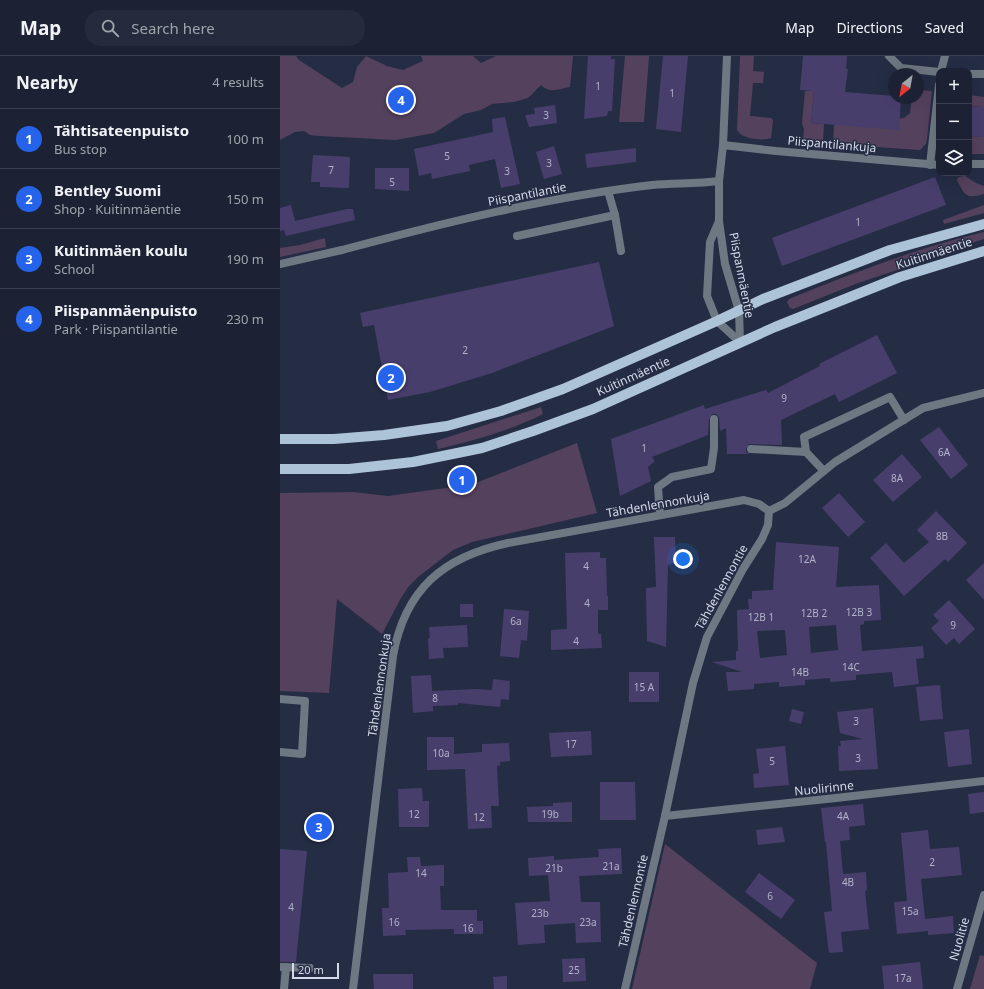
<!DOCTYPE html>
<html lang="en">
<head>
<meta charset="utf-8">
<style>
	:root { --surface:#1c2234; --page:#252a3c; --text:#f1f3f6; --muted:#a0a4ac; --line:#3a3f4f; --accent:#2563eb }
	body { margin:0; font-family:"Noto Sans",sans-serif; background:var(--page); color:var(--text) }
	.controls { position:absolute; right:12px; top:12px; display:grid; overflow:hidden; border-radius:8px; box-shadow:0 4px 16px #0002 }
	.controls button { width:36px; height:36px; display:grid; place-items:center; padding:0; border:0; border-bottom:1px solid var(--line); background:var(--surface); color:var(--text); font:20px sans-serif }
	.compass { position:absolute; left:608px; top:12px; width:36px; height:36px; border-radius:50%; background:var(--surface); box-shadow:0 4px 16px #0002; rotate:211deg }
	.scale { position:absolute; left:12px; bottom:10px; width:47px; box-sizing:border-box; padding-left:4px; border:2px solid #d4dae9; border-top:0; font-size:11px; line-height:14px; white-space:nowrap; color:#d4dae9; -webkit-text-stroke:3px #252d45; paint-order:stroke }
	.you { position:absolute; left:403px; top:503px; width:14px; height:14px; margin:-10px; border:3px solid #fff; border-radius:50%; background:#1a73e8; box-shadow:0 0 0 6px #1a73e833 }
	.badge { display:grid; place-items:center; width:26px; height:26px; border-radius:50%; background:var(--accent); color:#fff; font-size:13px; font-weight:700 }
	.pin { position:absolute; translate:-50% -50%; border:2px solid #fff; box-shadow:0 1px 4px #0006 }
	.list { margin:0; padding:0; list-style:none }
	h2 { display:flex; justify-content:space-between; align-items:center; height:52px; margin:0; padding:0 16px; font-size:17px }
	h2 small { font-size:13px; font-weight:400; color:var(--muted) }
	.list li { display:grid; grid-template-columns:26px 1fr auto; gap:12px; align-items:center; box-sizing:border-box; height:60px; padding:0 16px; border-top:1px solid var(--line) }
	.list b { display:block; font-size:15px; white-space:nowrap }
	.list p { margin:0; font-size:13px; white-space:nowrap; color:var(--muted) }
	.list em { font-size:13px; font-style:normal; color:var(--muted) }
	.icon { flex:none; width:22px; height:22px; fill:none; stroke:currentColor; stroke-width:2; stroke-linecap:round; stroke-linejoin:round }
	.map { position:relative; flex:none; width:704px; height:933px; overflow:hidden }
	header { display:flex; align-items:center; gap:24px; box-sizing:border-box; height:56px; padding:0 20px; background:var(--surface); border-bottom:1px solid var(--line) }
	header strong { font-size:19px }
	nav { display:flex; gap:22px; margin-inline-start:auto; font-size:14px }
	.search { width:280px; height:36px; background:var(--page); display:flex; align-items:center; gap:10px; box-sizing:border-box; padding:0 14px; border-radius:16px; color:var(--muted); font-size:15px }
	main { display:flex }
	aside { flex:1; background:var(--surface) }
	.map>svg:first-child { display:block }
</style>
</head>
<body>
<header>
<strong>Map</strong>
<div class="search"><svg class="icon" aria-label="search" viewBox="0 0 24 24"><circle cx="10" cy="10" r="6"/><path d="M15 15l6 6"/></svg>Search here</div>
<nav><a>Map</a><a>Directions</a><a>Saved</a></nav>
</header>
<main>
<aside>
<h2>Nearby<small>4 results</small></h2>
<ul class="list">
<li><span class="badge">1</span><div><b>Tähtisateenpuisto</b><p>Bus stop</p></div><em>100 m</em></li>
<li><span class="badge">2</span><div><b>Bentley Suomi</b><p>Shop · Kuitinmäentie</p></div><em>150 m</em></li>
<li><span class="badge">3</span><div><b>Kuitinmäen koulu</b><p>School</p></div><em>190 m</em></li>
<li><span class="badge">4</span><div><b>Piispanmäenpuisto</b><p>Park · Piispantilantie</p></div><em>230 m</em></li>
</ul>
</aside>
<div class="map">
<svg width="704" height="933" viewBox="0 0 704 933">
	<rect width="100%" height="100%" fill="#252d45"/>
	<g fill="#54415d">
		<path d="M0 0H16L19 4 62 32 73 26 77 11 86 0 107 10 123 14 143 5 141 0H193L201 7 216 0H293L290 31C278 33 270 38 261 29L248 42 234 46 212 48 201 54 184 58 154 77 116 84 39 80 30 79 24 75 15 76 0 84Z"/>
		<path d="M345 0H369L364 66H339Z"/>
		<path d="M460 0H474L473 15 484 16 483 27H473L470 60 491 62 493 64 491 82C484 85 468 83 462 79 460 78 459 76 457 74Z"/>
		<path d="M638 34 652 35 647 83 646 88 640 94 553 88 554 69 624 62 630 57 632 42H638Z"/>
		<path d="M525 35H534L531 67 544 68 543 85 540 87 523 85 524 73 522 67Z"/>
		<path d="M689 39 704 41V51L689 50Z"/>
		<path d="M689 80 704 81V98H689Z"/>
		<path d="M685 120 696 127 704 130V138C686 143 685 140 677 124L679 121Z"/>
		<path d="M704 149V157L664 168 663 164Z"/>
		<path d="M704 176V183L672 193 629 210 578 227 513 253 510 252 507 246 509 243C573 217 637 192 704 176Z"/>
		<path d="M45 182 46 191 0 201V192L20 189Z"/>
		<path d="M261 351 263 358C229 375 196 384 158 393L156 385Z"/>
		<path d="M297 387 317 457 192 486 173 494 138 521 129 530 121 542 102 578 57 543 49 637 0 635V437L73 436 108 440 158 433 188 430Z"/>
		<path d="M385 788 537 907 530 933H352Z"/>
		<path d="M700 899 704 900V933H690Z"/>
	</g>
	<g fill="#483e6c" fill-rule="evenodd">
		<path d="M308 0H331V3H335L332 55H328L327 60 304 63Z"/>
		<path d="M383 0H408L401 76 376 73Z"/>
		<path d="M523 0H567L566 13H568L565 36 614 40V42H621L619 74 531 67 534 35 520 34Z"/>
		<path d="M275 49 277 67 249 71 245 59 255 58 254 52Z"/>
		<path d="M689 50 704 51V81L689 80Z"/>
		<path d="M225 61 240 128 221 132 215 103 189 109 190 115 152 123 151 117 139 120 134 93 213 76 212 63Z"/>
		<path d="M274 90 282 118 264 123 256 96Z"/>
		<path d="M356 92V106L307 112 305 98Z"/>
		<path d="M33 99 70 101 69 132 40 131V126H31Z"/>
		<path d="M95 112H129V135L95 133Z"/>
		<path d="M655 121 666 149 502 210 492 182Z"/>
		<path d="M11 149 15 165 67 153H73L75 164 6 180 4 174 0 175V152Z"/>
		<path d="M319 206 334 270 212 317 150 336 108 344 94 269 83 271 80 257Z"/>
		<path d="M597 279 617 317 559 346 555 338 501 364 502 389 469 388 466 393V396L470 398H447L446 372 440 375 439 361 436 358H432L429 363 428 379 372 401 375 405 368 411 371 425 340 440 331 383 424 349 425 353 486 334 488 337 540 310 539 308Z"/>
		<path d="M659 371 688 409 671 423 640 384Z"/>
		<path d="M622 398 642 421 613 446 593 424Z"/>
		<path d="M559 437 585 466 568 481 542 452Z"/>
		<path d="M656 455 687 487 668 506 665 503 624 540 590 502 606 487 624 507 649 486 637 474Z"/>
		<path d="M374 481H395L396 506 388 509 386 591 367 585 366 532 376 531Z"/>
		<path d="M496 486 559 491 556 531 599 529 601 564 584 565V568L580 569 582 595 643 590 644 602 636 603 639 628 614 631 612 616 576 619V624L550 626V622L525 624V629L499 631V626L474 628V633L448 635 446 616H462L432 606 456 604V595H458L457 554 469 553 468 543H472V535L493 534ZM556 569 558 594 531 597 529 571ZM505 574 507 599 480 602 477 575Z"/>
		<path d="M320 496V502H326L327 540H328V554H318V578H321L322 592 271 594V574L287 573 285 497Z"/>
		<path d="M704 507V544L686 524Z"/>
		<path d="M669 544 695 573 679 588 674 582 666 589 651 572 659 565 653 559Z"/>
		<rect x="180" y="548" width="13" height="13"/>
		<path d="M224 553 249 555 247 585 241 584 239 602 220 600Z"/>
		<path d="M187 569 188 591 163 592 164 602 149 603 148 582H150L149 571Z"/>
		<rect x="349" y="616" width="30" height="30"/>
		<path d="M151 619 152 635 197 633 212 634 213 623 230 625 229 644 221 643 220 651 178 647V649L153 650V655L133 657 131 620Z"/>
		<path d="M660 629 663 663 640 665 636 631Z"/>
		<path d="M593 652 598 713 559 715 558 690H561L560 685 583 683 560 677 557 656Z"/>
		<path d="M512 653 524 656 521 668 509 665Z"/>
		<path d="M689 673 692 708 668 711 664 676Z"/>
		<path d="M311 675 312 699 271 701 269 677Z"/>
		<path d="M147 681H174V698L202 696V688L229 687 230 705 220 706V710H217L219 750H211L212 772 188 773 185 713 147 714Z"/>
		<path d="M505 690 509 729 474 732 473 718 479 717 476 693Z"/>
		<path d="M320 726H355L356 764H320Z"/>
		<path d="M142 732 143 745H149V771H119L118 733Z"/>
		<path d="M704 736V756L690 758 688 738Z"/>
		<path d="M292 746V766H248L247 751 273 750V747Z"/>
		<path d="M583 748 585 769 569 771 570 784 560 785 563 818 586 816 587 834 585 835 589 873 561 876 563 896 549 897 544 856 552 855 546 786H545L541 752Z"/>
		<path d="M502 771 505 786 478 789 476 774Z"/>
		<path d="M648 774 650 793 679 791 682 819 641 823 645 863 673 860 674 877 648 879V875L617 878 614 846 627 845 621 777Z"/>
		<path d="M341 792 342 818 299 820 301 846H320L321 886 296 887 295 867 264 869 265 887 238 889 235 847 270 845 268 819 249 820 248 802 274 800V804L319 801 318 793Z"/>
		<path d="M0 793 27 795 16 906H0Z"/>
		<path d="M127 801H140L141 810 164 809V830H160L161 854H197V865H203V878H174V873L125 874 126 879 103 880 102 852H109L108 817 128 816Z"/>
		<path d="M479 817 515 844 501 863 465 836Z"/>
		<path d="M305 902 306 925 283 926 282 903Z"/>
		<path d="M640 906 643 933H604L602 910Z"/>
		<path d="M93 918H133V933H94Z"/>
		<path d="M227 920V933H214L213 921Z"/>
	</g>
	<g fill="none" stroke-linecap="round" stroke-linejoin="round">
		<g stroke="#6e7883" stroke-width="8">
			<path d="M609 0 621 12 659 16"/>
			<path d="M661 15 665 0"/>
			<path d="M689 18H704"/>
			<path d="M650 109 659 29"/>
			<path d="M328 135 335 159 341 195"/>
			<path d="M237 180 335 159"/>
			<path d="M0 208 62 194"/>
			<path d="M471 393 526 396"/>
			<path d="M543 414 526 396 524 381 610 341 624 364"/>
			<path d="M380 459 378 431 392 421 431 413 434 392V363"/>
			<path d="M0 643 25 645 22 698 0 696"/>
		</g>
		<g stroke="#6e7883" stroke-width="8">
			<path d="M0 911 30 912"/>
			<path d="M4 933 6 911"/>
		</g>
		<g stroke="#6e7883" stroke-width="8">
			<path d="M447 0 443 89 439 125V165L445 208 459 255 460 286"/>
			<path d="M443 89 496 95 659 109"/>
			<path d="M689 108H704"/>
			<path d="M439 165 430 186 427 240 437 265 460 286"/>
			<path d="M62 194C163 167 268 141 372 129 394 127 417 128 439 125"/>
			<path d="M385 760 556 742 704 725"/>
			<path d="M73 933 113 600C125 533 163 501 228 487L464 444 479 448 489 455"/>
			<path d="M345 933 385 760 413 627 427 581 463 513 482 483 488 469 489 455 505 447 555 406 643 352 704 337"/>
			<path d="M677 933 704 839"/>
		</g>
		<g stroke="#adc3d8" stroke-width="10">
			<path d="M0 383H54L104 379 167 370 221 355 283 333 437 265 483 243 610 194 704 168"/>
			<path d="M0 413H69L133 406 202 392 253 375 313 353 495 271 620 221 704 195"/>
		</g>
	</g>
	<g text-anchor="middle" dominant-baseline="central" stroke-width="3" stroke-linejoin="round" paint-order="stroke">
		<g font-size="10" fill="#b1b3ca">
			<text x="318" y="30">1</text>
			<text x="392" y="37">1</text>
			<text x="266" y="59">3</text>
			<text x="167" y="100">5</text>
			<text x="269" y="107">3</text>
			<text x="51" y="114">7</text>
			<text x="227" y="115">3</text>
			<text x="112" y="126">5</text>
			<text x="578" y="166">1</text>
			<text x="185" y="294">2</text>
			<text x="504" y="342">9</text>
			<text x="364" y="392">1</text>
			<text x="664" y="396">6A</text>
			<text x="617" y="422">8A</text>
			<text x="662" y="480">8B</text>
			<text x="527" y="503">12A</text>
			<text x="306" y="510">4</text>
			<text x="307" y="547">4</text>
			<text x="579" y="556">12B 3</text>
			<text x="534" y="557">12B 2</text>
			<text x="481" y="561">12B 1</text>
			<text x="236" y="565">6a</text>
			<text x="673" y="569">9</text>
			<text x="296" y="585">4</text>
			<text x="571" y="611">14C</text>
			<text x="520" y="616">14B</text>
			<text x="364" y="631">15 A</text>
			<text x="155" y="642">8</text>
			<text x="576" y="665">3</text>
			<text x="291" y="688">17</text>
			<text x="161" y="697">10a</text>
			<text x="578" y="702">3</text>
			<text x="492" y="705">5</text>
			<text x="134" y="758">12</text>
			<text x="270" y="758">19b</text>
			<text x="563" y="760">4A</text>
			<text x="199" y="761">12</text>
			<text x="652" y="806">2</text>
			<text x="331" y="810">21a</text>
			<text x="274" y="812">21b</text>
			<text x="141" y="817">14</text>
			<text x="568" y="826">4B</text>
			<text x="490" y="840">6</text>
			<text x="11" y="851">4</text>
			<text x="630" y="855">15a</text>
			<text x="260" y="857">23b</text>
			<text x="114" y="866">16</text>
			<text x="308" y="866">23a</text>
			<text x="188" y="872">16</text>
			<text x="294" y="914">25</text>
			<text x="623" y="922">17a</text>
		</g>
		<g font-size="12" fill="#d4dae9" stroke="#252d45">
			<text transform="translate(552 88) rotate(5)">Piispantilankuja</text>
			<text transform="translate(247 138) rotate(-11)">Piispantilantie</text>
			<text transform="translate(654 197) rotate(-18)">Kuitinmäentie</text>
			<text transform="translate(462 219) rotate(79)">Piispanmäentie</text>
			<text transform="translate(353 320) rotate(-24)">Kuitinmäentie</text>
			<text transform="translate(378 448) rotate(-10)">Tähdenlennonkuja</text>
			<text transform="translate(441 531) rotate(-61)">Tähdenlennontie</text>
			<text transform="translate(99 629) rotate(-82)">Tähdenlennonkuja</text>
			<text transform="translate(544 732) rotate(-6)">Nuolirinne</text>
			<text transform="translate(353 845) rotate(-77)">Tähdenlennontie</text>
			<text transform="translate(679 883) rotate(-74)">Nuolitie</text>
		</g>
	</g>
</svg>
<div class="controls">
<button>+</button>
<button>−</button>
<button><svg class="icon" aria-label="layers" viewBox="0 0 24 24"><path d="M12 4l9 5-9 5-9-5zM3 14l9 5 9-5"/></svg></button>
</div>
<svg class="compass" viewBox="-18 -18 36 36"><path d="M0-13l5 13h-10z" fill="#e53935"/><path d="M0 13l5-13h-10z" fill="#a0a4ac"/></svg>
<div class="scale">20 m</div>
<div class="you"></div>
<div class="pin badge" style="left:182px;top:424px">1</div>
<div class="pin badge" style="left:111px;top:322px">2</div>
<div class="pin badge" style="left:39px;top:771px">3</div>
<div class="pin badge" style="left:121px;top:44px">4</div>
</div>
</main>
</body>
</html>
